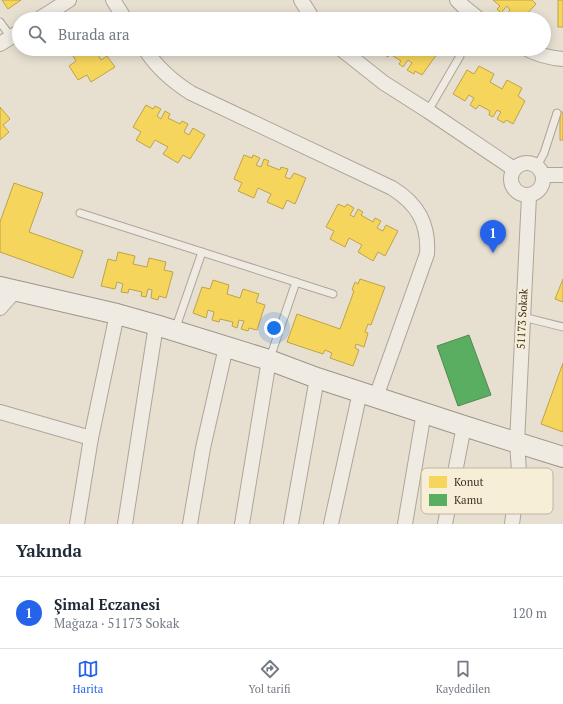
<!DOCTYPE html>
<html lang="tr">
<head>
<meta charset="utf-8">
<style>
	:root { --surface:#fff; --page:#f6f6f7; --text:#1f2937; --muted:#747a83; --line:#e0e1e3; --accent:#2563eb }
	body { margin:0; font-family:"PT Serif",serif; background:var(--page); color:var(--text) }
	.you { position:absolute; left:274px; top:328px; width:14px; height:14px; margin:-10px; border:3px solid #fff; border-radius:50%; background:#1a73e8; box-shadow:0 0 0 6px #1a73e833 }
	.badge { display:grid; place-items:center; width:26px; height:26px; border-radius:50%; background:var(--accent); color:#fff; font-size:13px; font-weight:700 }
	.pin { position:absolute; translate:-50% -33px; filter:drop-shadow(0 1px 2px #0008) }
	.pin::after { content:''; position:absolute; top:21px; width:14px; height:12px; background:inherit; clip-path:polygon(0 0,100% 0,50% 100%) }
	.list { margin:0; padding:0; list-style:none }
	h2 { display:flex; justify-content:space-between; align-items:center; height:52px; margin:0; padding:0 16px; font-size:17px }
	h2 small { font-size:13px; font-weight:400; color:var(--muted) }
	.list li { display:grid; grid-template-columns:26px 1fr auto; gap:12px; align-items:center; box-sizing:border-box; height:72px; padding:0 16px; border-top:1px solid var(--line) }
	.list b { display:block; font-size:15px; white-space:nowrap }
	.list p { margin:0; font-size:13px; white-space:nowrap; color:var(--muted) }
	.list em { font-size:13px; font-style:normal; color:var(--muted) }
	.icon { flex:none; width:22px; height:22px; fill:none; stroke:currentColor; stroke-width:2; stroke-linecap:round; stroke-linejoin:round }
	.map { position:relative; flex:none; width:563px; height:524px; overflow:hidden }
	.search { position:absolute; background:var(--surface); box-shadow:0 2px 10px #0003; left:12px; right:12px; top:12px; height:44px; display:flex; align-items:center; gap:10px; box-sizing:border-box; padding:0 14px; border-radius:22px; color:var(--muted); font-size:15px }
	.sheet { height:124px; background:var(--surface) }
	nav { display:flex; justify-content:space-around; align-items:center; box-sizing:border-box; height:56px; border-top:1px solid var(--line); background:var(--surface); font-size:11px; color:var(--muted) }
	nav a { display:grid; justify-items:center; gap:2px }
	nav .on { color:var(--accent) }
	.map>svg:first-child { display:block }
</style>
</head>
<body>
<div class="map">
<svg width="563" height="524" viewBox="0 0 563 524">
	<rect width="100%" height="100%" fill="#e7e0d1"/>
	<g fill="#f6d55c" stroke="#bea34a">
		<path d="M2 0H21L8 9Z"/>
		<path d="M493 0H532L536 4 522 19H514L513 18 512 19H508L505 16 510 10 507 6 501 13 497 9 500 6Z"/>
		<rect x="558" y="0" width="5" height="27"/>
		<path d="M76 14 79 19H68Z"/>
		<path d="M57 49H104L105 50 98 54 101 60 107 56 115 67 91 82 87 75 78 80 69 66 76 61 69 49 60 55Z"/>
		<path d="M384 49H431L437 54 422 75 415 71 414 74 407 70 412 63 408 60 403 67 399 64 401 61 390 54 388 57 382 53Z"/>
		<path d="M479 66 494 74 490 82 502 89 507 80 522 88 518 96 525 101 513 124 506 120 504 123 497 119 501 112 497 110 493 117 489 115 490 111 479 105 476 109 470 105 474 98 469 95 465 101 453 94 467 70 474 74Z"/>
		<path d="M146 105 153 109 155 106 161 109 157 116 161 119 165 111 170 114 168 118 180 124 182 121 188 124 184 132 189 135 193 128 205 135 190 159 183 155 178 163 163 154 168 147 155 140 150 148 136 140 141 132 133 127Z"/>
		<path d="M0 107 10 119 3 125 9 132 0 140Z"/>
		<rect x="560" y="112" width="3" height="28"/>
		<path d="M244 155 252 158 253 155 260 158 256 165 261 167 264 159 269 161 267 165 280 170 281 167 288 169 285 177 290 179 294 173 306 178 295 204 287 200 283 209 267 202 271 194 258 188 254 198 238 191 242 183 234 179Z"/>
		<path d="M14 183 43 193 29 232 83 251 73 278 0 252V222Z"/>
		<path d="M338 204 345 207 347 204 354 208 350 215 354 217 358 209 363 212 361 215 373 222 375 218 381 221 377 228 383 231 386 225 398 231 385 256 378 252 373 261 358 252 362 245 349 238 345 247 330 239 334 231 326 227Z"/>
		<path d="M118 252 135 256 133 264 147 267 149 258 166 262 164 270 173 272 166 298 159 296 158 300 151 298 152 290 148 289 146 297 141 296 142 292 129 289 128 293 121 292 123 284 117 282 115 289 101 286 108 259 116 261Z"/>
		<path d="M360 279 385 287 371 325 368 324 365 332 368 333 364 347 356 344 355 348 359 350 353 366 330 358 332 353 325 350 323 354 287 342 297 314 340 329 354 291 352 290 355 282 358 284Z"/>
		<path d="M563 279V302L555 299Z"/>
		<path d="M213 280 229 285 227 294 240 298 243 289 259 294 256 302 265 305 257 330 249 328 248 331 241 329 244 321 239 320 237 328 232 326 233 322 220 319 219 322 212 320 214 312 208 310 206 318 193 313 202 287 210 289Z"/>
		<path d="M563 363V432L541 424Z"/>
	</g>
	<path fill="#5aae61" stroke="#51884e" d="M469 335 491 395 458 406 437 346Z"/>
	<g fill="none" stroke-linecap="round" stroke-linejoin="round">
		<defs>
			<g id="lane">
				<path d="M0 22 11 37"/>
				<path d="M428 111 460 56"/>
				<path d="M537 166 544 153 557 113"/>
				<path d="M80 213 333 294"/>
				<path d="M523 317 563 327"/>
				<path d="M175 330 202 252"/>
				<path d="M270 358 296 282"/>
			</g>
			<g id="street">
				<path d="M113 0 125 19"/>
				<path d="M301 0 311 16 313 19"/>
				<path d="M457 0 464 7 479 19"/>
				<path d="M39 19 69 0"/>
				<path d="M0 44 19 32"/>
				<path d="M145 49C157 68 172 81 191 93L392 188C418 204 429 224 427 254L376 397"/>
				<path d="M341 49 384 83 428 111 514 169"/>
				<path d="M527 49C538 55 551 58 563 59"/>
				<circle cx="527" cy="179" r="16"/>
				<path d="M544 175H563"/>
				<path d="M0 308 16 290"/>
				<path d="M0 412 91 438"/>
				<path d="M77 524 91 438 117 314"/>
				<path d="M125 524 156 325"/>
				<path d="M190 524 203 448 226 347"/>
				<path d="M242 524 269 360"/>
				<path d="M291 524 317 378"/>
				<path d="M331 524 360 392"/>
				<path d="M405 524 424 412"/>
				<path d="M445 524 464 426"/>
				<path d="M512 524 519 471 517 443 529 196"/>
			</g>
			<path id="secondary" d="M0 287 117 314 156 325 269 360 317 378 464 426 563 457"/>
		</defs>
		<use href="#lane" stroke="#ada599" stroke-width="9"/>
		<use href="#street" stroke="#ada599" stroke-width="16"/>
		<use href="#secondary" stroke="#9c958a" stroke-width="22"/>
		<use href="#lane" stroke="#efebe3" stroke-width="7"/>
		<use href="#street" stroke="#efebe3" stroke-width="14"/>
		<use href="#secondary" stroke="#efebe3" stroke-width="20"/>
	</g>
	<g text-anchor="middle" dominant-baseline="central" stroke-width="4" stroke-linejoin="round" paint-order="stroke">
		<g font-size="11" fill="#3d2e20" stroke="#f7eed8">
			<text transform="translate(522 319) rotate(-87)">51173 Sokak</text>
		</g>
	</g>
	<rect x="421" y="468" width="132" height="46" rx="6" fill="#f7eed8" stroke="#bfb4a1" stroke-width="1"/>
	<rect x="429" y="476" width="18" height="12" fill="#f6d55c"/>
	<rect x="429" y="494" width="18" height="12" fill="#5aae61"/>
	<g font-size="11" fill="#3d2e20">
		<text x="454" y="486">Konut</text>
		<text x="454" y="504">Kamu</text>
	</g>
</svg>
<div class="you"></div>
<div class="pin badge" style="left:493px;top:253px">1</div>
<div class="search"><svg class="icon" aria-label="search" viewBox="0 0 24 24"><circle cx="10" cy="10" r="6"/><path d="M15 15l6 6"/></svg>Burada ara</div>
</div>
<section class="sheet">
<h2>Yakında<small></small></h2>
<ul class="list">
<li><span class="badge">1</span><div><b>Şimal Eczanesi</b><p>Mağaza · 51173 Sokak</p></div><em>120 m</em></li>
</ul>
</section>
<nav>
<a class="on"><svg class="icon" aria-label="map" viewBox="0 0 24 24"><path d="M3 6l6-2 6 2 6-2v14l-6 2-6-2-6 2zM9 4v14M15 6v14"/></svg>Harita</a>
<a><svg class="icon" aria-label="directions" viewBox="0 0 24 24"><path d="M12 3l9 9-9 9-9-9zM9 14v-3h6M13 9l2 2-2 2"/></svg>Yol tarifi</a>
<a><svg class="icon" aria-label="saved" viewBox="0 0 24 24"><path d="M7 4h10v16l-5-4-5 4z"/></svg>Kaydedilen</a>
</nav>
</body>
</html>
